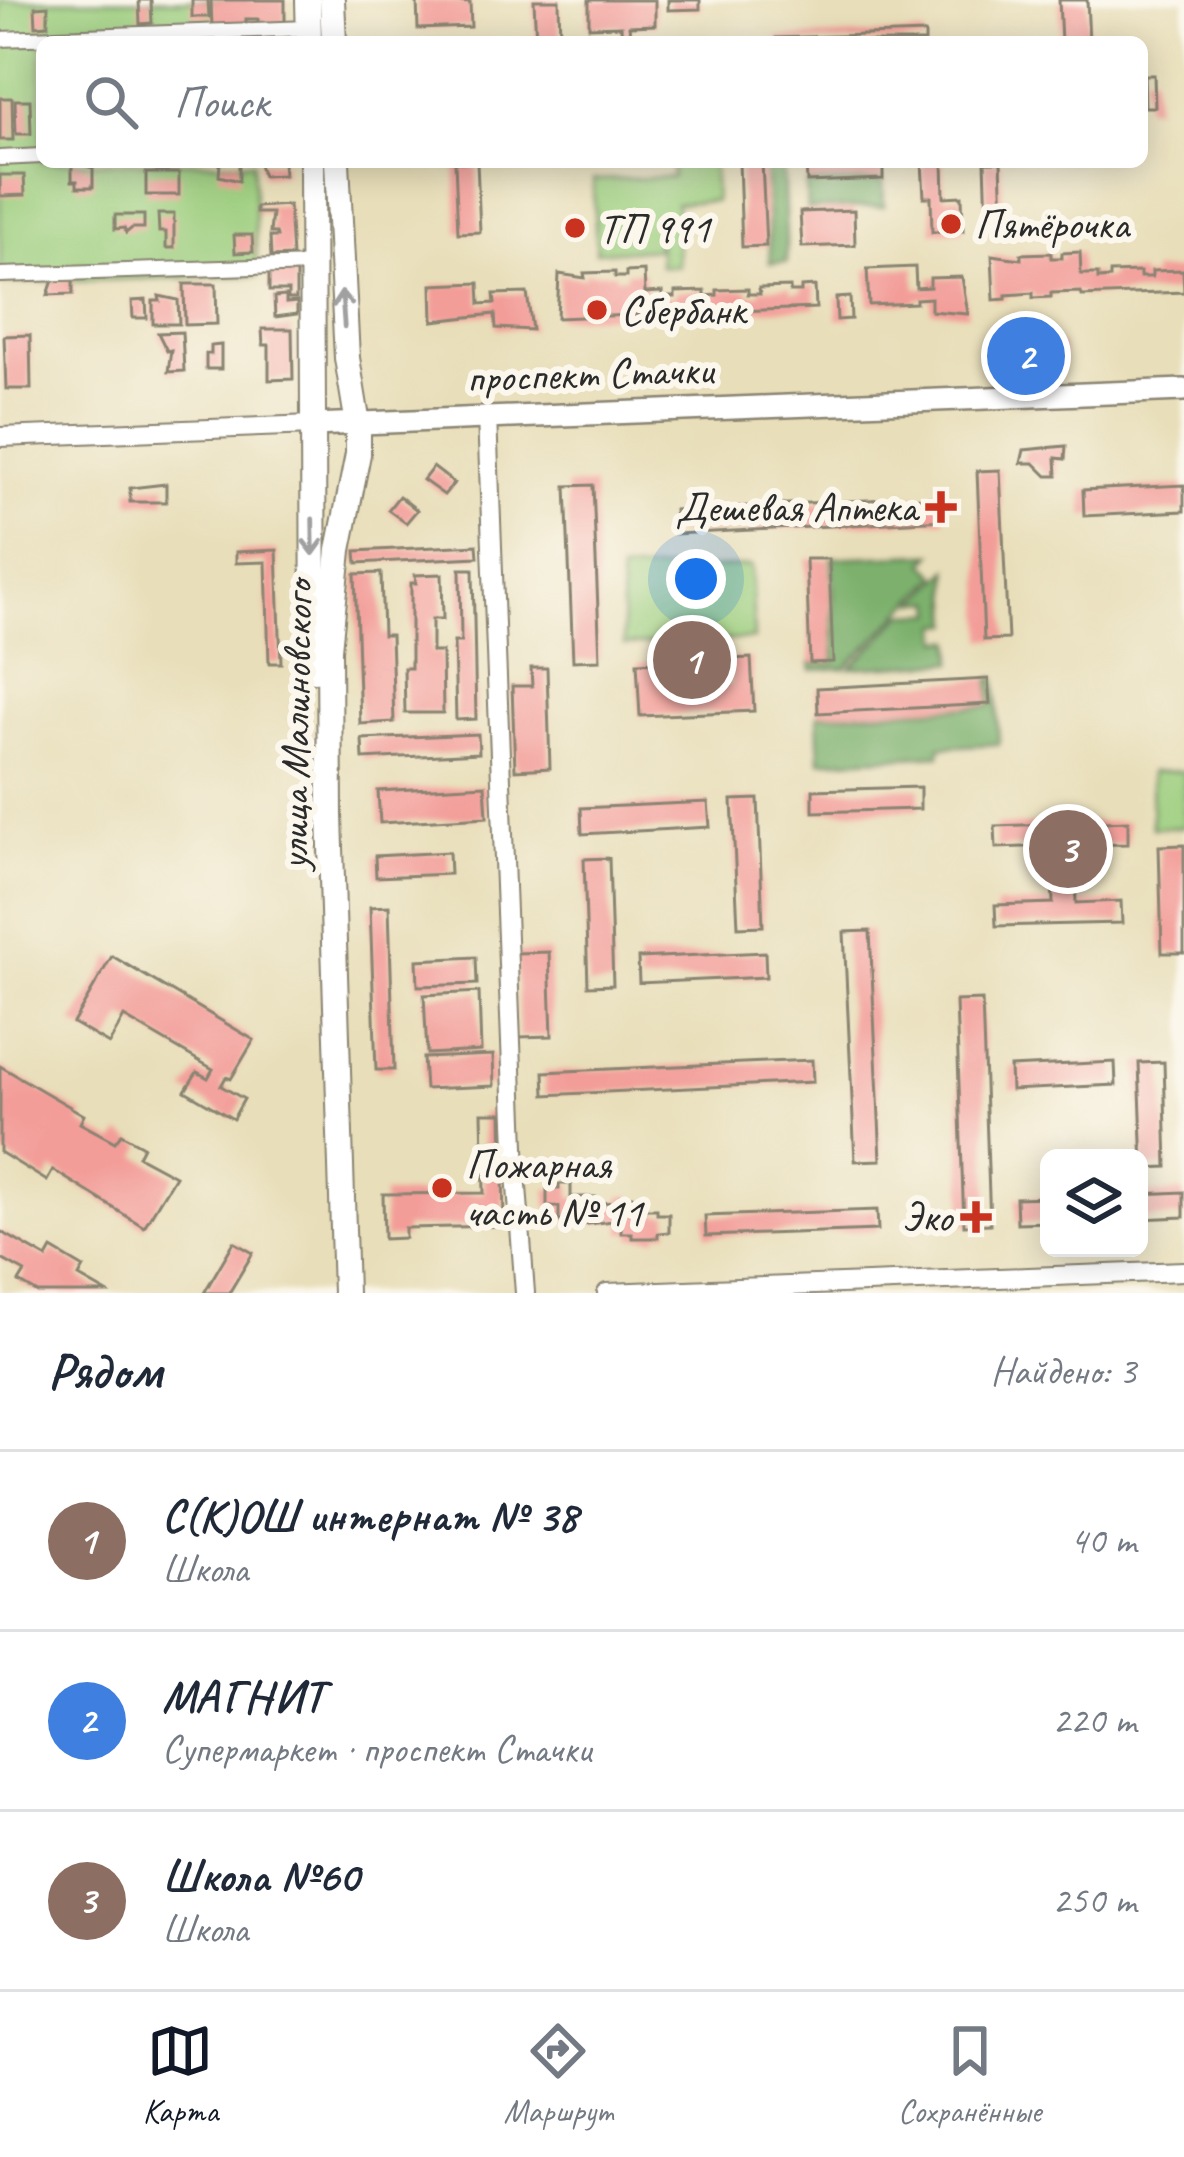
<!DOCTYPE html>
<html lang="ru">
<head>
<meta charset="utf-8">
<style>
	:root { --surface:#fff; --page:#f6f6f7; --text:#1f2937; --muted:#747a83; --line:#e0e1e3; --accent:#111827 }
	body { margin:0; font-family:Caveat,sans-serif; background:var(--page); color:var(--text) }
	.controls { position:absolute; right:36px; bottom:36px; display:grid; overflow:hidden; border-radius:18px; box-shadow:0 6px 30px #0003 }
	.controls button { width:108px; height:108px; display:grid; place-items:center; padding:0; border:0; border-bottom:3px solid var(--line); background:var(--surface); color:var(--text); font:60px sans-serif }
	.you { position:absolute; left:696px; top:579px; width:42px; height:42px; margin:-30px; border:9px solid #fff; border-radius:50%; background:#1a73e8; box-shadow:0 0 0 18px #1a73e833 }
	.badge { display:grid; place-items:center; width:78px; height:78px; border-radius:50%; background:var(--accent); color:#fff; font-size:39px; font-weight:700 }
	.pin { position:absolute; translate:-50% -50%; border:6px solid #fff; box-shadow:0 3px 12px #0006 }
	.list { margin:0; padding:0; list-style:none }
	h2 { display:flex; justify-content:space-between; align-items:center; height:156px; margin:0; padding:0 48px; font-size:51px }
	h2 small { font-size:39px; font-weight:400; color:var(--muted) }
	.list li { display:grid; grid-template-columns:78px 1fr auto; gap:36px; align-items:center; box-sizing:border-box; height:180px; padding:0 48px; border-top:3px solid var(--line) }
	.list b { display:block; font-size:45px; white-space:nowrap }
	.list p { margin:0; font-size:39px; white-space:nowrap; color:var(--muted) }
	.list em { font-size:39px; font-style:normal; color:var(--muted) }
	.icon { flex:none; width:66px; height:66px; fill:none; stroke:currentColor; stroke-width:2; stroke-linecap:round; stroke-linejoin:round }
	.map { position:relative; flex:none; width:1184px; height:1293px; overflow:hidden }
	.search { position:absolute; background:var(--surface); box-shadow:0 6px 30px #0003; left:36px; right:36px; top:36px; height:132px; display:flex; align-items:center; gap:30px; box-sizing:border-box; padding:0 42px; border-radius:18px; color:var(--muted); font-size:45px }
	.sheet { height:696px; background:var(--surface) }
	nav { display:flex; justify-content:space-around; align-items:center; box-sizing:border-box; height:168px; border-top:3px solid var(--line); background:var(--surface); font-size:33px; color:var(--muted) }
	nav a { display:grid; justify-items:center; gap:6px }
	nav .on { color:var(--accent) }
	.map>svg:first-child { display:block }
</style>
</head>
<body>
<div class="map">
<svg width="1184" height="1293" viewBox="0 0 1184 1293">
	<rect width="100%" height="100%" fill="#fbf7ec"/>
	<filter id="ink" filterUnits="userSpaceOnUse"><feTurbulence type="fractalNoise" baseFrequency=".00833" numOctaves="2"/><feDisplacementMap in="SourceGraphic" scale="24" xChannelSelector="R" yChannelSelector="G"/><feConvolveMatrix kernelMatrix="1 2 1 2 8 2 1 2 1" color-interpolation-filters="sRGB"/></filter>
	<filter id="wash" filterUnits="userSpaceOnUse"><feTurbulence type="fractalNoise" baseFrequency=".004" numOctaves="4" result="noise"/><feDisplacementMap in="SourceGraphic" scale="48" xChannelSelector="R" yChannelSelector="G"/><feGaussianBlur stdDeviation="2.7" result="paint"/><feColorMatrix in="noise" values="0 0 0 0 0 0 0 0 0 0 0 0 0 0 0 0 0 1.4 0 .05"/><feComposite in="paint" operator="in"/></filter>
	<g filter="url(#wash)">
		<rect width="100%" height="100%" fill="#e8deb9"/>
		<g fill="#9bcd7d" stroke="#637c54" stroke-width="3">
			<path d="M0 0H248L249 42H42V162H253L257 276 0 283Z"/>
			<path d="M672 162H713L715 201 676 203 678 266H660L657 220V249L596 252 593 180 672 177Z"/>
			<path d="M751 566 754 639 624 645 620 572Z"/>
			<path d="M1184 771V827L1152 828 1151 772Z"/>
		</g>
		<g fill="#7cb06c" stroke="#546e4c" stroke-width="3">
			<path d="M765 162H783L787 262 770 263Z"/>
			<path d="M883 181 884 206 807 209 806 184Z"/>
			<path d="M933 554 925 563 938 576 845 668 811 670 810 664 835 662 832 558Z"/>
			<path d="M949 570 952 624 940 625 941 640H953L954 662 851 668 904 614 935 613 934 601 917 602Z"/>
			<path d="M996 678 999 744 940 747V755L820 761 818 715 990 706V679Z"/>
		</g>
		<g id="blocks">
			<g fill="#f39d99">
				<path d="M139 0H151L152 23 140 24Z"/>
				<path d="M192 0H208L209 17H192Z"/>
				<path d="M211 0H285V24L258 25V19H246V27H212Z"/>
				<path d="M417 0 470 3 471 27 418 29Z"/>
				<path d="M534 0H559L560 42H536Z"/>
				<path d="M589 0H655V25L629 26 630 35H639V42H622L621 26 589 27Z"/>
				<path d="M668 0H700V9L668 10Z"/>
				<path d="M1059 0H1087L1089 42H1061Z"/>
				<path d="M48 6V25L36 26 35 7Z"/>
				<path d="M925 33V42H776V38Z"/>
				<path d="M1144 75H1154L1155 107H1145Z"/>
				<path d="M0 98H12L13 140H0Z"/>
				<path d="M15 100H30L31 134H16Z"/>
				<path d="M72 162 93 168V187H77V181H72Z"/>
				<path d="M239 162V181L219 176 220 163Z"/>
				<path d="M258 162H283L284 175 263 176Z"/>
				<path d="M455 162H477L480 232 458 233Z"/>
				<path d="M739 162H762L766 246 742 247Z"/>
				<path d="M806 162H883V179L807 182Z"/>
				<path d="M922 162H943L944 197 962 196 963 231 932 232 931 197H924Z"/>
				<path d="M985 162H1001L1003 217 987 218Z"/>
				<rect x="146" y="173" width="33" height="22"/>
				<path d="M0 175H24L25 195 0 196Z"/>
				<path d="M289 205 292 256 271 257 270 237H277L276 233H270L272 213H256V207Z"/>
				<path d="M854 210 855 245 802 247 800 212Z"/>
				<path d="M158 214H174V248H166V232H159Z"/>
				<path d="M115 215H144V228H132L126 233 124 228 115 229Z"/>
				<path d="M234 235H252L253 252 235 253Z"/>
				<path d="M1080 252 1081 274H1098V279L1110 278V273L1140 272V277H1152V271L1183 270 1184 292 1082 296 1081 292 1051 293V297L1033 298V293L1006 295V299L994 300 992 255 1021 259V254L1051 253V258H1062V253Z"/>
				<path d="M915 267 916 288 930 287V278L962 277 968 314 931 311V298L916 299V303L869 305 867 269Z"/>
				<path d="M644 271 645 293 662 292V297H675V292L705 291V296L717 295V290L748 289V294H760L759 288 790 287V292H801V287L815 286 816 308 557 318 559 274 585 278 584 273 615 272V277H626V272Z"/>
				<path d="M269 272 296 273V299H288V291H269Z"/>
				<path d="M53 280H73V294L48 295Z"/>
				<path d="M479 283 480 304 495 303 494 294 527 293 532 330 496 328 495 314 433 321 432 285Z"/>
				<path d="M184 284H216L217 324 185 325Z"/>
				<path d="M159 296 178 300 179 324H153V301H160Z"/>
				<path d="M286 296V303L297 302V314L275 317 274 297Z"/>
				<path d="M850 297 851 319 837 320 836 298Z"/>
				<path d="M146 300 147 318H133L132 301Z"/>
				<path d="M262 329H292L293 379 269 380V345H263Z"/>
				<path d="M182 332 184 371 168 372 171 350 167 351 158 333Z"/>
				<path d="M30 335 31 389H6L4 336Z"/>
				<path d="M1053 344H1062L1063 361 990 366V351L1054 348Z"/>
				<path d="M221 345V369H206V354H211V346Z"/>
				<path d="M1066 446 1065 459 1056 458 1057 476H1047L1034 463H1021L1024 450Z"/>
				<path d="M433 467 454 483 444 495 423 480Z"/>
				<path d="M1000 470 1008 639 984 640 977 471Z"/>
				<path d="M166 484V502H130V488Z"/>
				<path d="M593 485 600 660 573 661 566 486Z"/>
				<path d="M1184 485V511L1084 516 1083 490Z"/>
				<path d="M399 496 417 510 406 523 388 510Z"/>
				<path d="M944 496 945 520 675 534 674 510Z"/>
				<path d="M477 545 478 557 357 563 356 551Z"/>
				<path d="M277 550 281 663H269L266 562 236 563V552Z"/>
				<path d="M806 559H829L833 662 810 663Z"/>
				<path d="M460 569H473L476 719 456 720 454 642H461Z"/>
				<path d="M381 573 383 635H391L394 722 360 724 355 574Z"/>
				<path d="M442 574 443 619H432V652H442L443 713H405L404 668H411V583H416L415 575Z"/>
				<path d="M751 658 754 711 640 716 637 663 660 662 662 688 731 685 730 659Z"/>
				<path d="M531 668H547L550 768 515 770 512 686H532Z"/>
				<path d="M988 679 990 704 818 713 817 688Z"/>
				<path d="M478 734 479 753 363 759 362 739Z"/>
				<path d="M485 785 487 817 380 823 378 791Z"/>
				<path d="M920 787V809L813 812V790Z"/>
				<path d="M758 799 763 926 738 927 732 800Z"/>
				<path d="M708 802 710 827 582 834 581 808Z"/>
				<path d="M1128 821V844L1074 845 1076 903 1121 901 1122 923 996 926 995 905 1053 903 1051 846 996 848 995 826Z"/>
				<path d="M1184 845V953H1162L1159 846Z"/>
				<path d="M449 852 450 874 376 877 375 856Z"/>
				<path d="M609 858 613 985 588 986 584 859Z"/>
				<path d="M389 906 394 1070H376L370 907Z"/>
				<path d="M870 931 881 1160 855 1161 844 932Z"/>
				<path d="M549 952 552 1036 519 1037 516 953Z"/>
				<path d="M765 952 766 977 639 983 638 958Z"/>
				<path d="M112 956 254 1040 231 1079 226 1077 221 1086 244 1099 233 1119 185 1091 197 1072 208 1078 213 1069 124 1017 109 1044 73 1023Z"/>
				<path d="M476 957 477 984 418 986 417 960Z"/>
				<path d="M479 992 481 1051 427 1054 424 995Z"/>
				<path d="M982 1000 990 1224 964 1225 956 1001Z"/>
				<path d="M493 1055 494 1086 425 1089 423 1058Z"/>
				<path d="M812 1060 813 1082 545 1095 544 1072Z"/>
				<path d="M1115 1062 1116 1085 1011 1090 1010 1067Z"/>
				<path d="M1164 1062 1167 1167 1143 1168 1139 1063Z"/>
				<path d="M0 1066 84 1115 80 1123 115 1142 121 1134 143 1146 138 1156 175 1176 144 1227 53 1170 47 1181 0 1152Z"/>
				<path d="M482 1113H502L504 1226 405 1228V1238L384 1239 383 1194 484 1193Z"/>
				<path d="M559 1184H571V1197H595V1203L620 1202V1196H632V1209H657V1214H669V1232L658 1233V1238H632V1233H621V1220L572 1226V1221H559V1207H547V1189H559Z"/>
				<path d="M1184 1192V1217L1139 1219V1194Z"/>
				<path d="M1049 1197V1222L1017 1223 1016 1198Z"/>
				<path d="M877 1210 878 1230 706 1236 705 1216Z"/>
				<path d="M0 1231 47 1258 52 1249 84 1268 79 1277 107 1293H38L19 1282 25 1272 0 1258Z"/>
				<path d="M234 1242 253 1253 229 1293H204Z"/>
			</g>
		</g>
	</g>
	<g filter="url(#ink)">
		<use href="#blocks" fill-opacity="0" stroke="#8a8472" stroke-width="3"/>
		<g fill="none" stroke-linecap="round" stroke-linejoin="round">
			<defs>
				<g id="street">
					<path d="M0 39 309 28"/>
					<path d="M0 158 42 156"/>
					<path d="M0 275 313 265"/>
				</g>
				<g id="secondary">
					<path d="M487 416 516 1173 525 1293"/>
					<path d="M0 437 313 425"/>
					<path d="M607 1293 1184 1271"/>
				</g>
				<path id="primary" d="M313 425 1184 390"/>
				<g id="highway">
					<path d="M308 0 309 42"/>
					<path d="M332 0 334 42"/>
					<path d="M312 162 314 670"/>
					<path d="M337 162 347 358 358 425V454L339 550 329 649 330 815 345 1293"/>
				</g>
			</defs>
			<use href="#street" stroke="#8a8472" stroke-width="18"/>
			<use href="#secondary" stroke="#8a8472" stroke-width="22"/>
			<use href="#primary" stroke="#8a8472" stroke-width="26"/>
			<use href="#highway" stroke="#8a8472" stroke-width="28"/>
			<use href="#street" stroke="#fff" stroke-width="14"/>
			<use href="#secondary" stroke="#fff" stroke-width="18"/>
			<use href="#primary" stroke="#fff" stroke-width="21"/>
			<use href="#highway" stroke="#fff" stroke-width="24"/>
		</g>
		<defs><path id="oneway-shaft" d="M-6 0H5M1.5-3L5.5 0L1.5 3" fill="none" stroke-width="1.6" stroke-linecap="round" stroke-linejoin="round" transform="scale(3)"/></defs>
		<g stroke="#a0a0a0">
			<use href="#oneway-shaft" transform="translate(343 309) rotate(-94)"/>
			<use href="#oneway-shaft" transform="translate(313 537) rotate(89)"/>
		</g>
	</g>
	<g fill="#c8321e" stroke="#fbf7ec" stroke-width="4.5">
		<circle cx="951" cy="224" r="12"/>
		<circle cx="575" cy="228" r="12"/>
		<circle cx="597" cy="310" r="12"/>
		<path d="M935 489h12v12h12v12h-12v12h-12v-12h-12v-12h12z"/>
		<circle cx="442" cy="1188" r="12"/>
		<path d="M970 1199h12v12h12v12h-12v12h-12v-12h-12v-12h12z"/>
	</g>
	<g text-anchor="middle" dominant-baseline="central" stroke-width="12" stroke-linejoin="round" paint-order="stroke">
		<g font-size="42" fill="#2b2b2b" stroke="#fbf7ec" text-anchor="start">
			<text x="975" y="224">Пятёрочка</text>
			<text x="599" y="228">ТП 991</text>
			<text x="621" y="310">Сбербанк</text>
			<text x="917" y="507" text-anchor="end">Дешевая Аптека</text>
			<text x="466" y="1164">Пожарная<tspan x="466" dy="48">часть № 11</tspan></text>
			<text x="952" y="1217" text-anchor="end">Эко</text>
		</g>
		<g font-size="42" fill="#2b2b2b" stroke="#fbf7ec">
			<text transform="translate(590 374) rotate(-2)">проспект Стачки</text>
			<text transform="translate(296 725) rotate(-89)">улица Малиновского</text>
		</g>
	</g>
</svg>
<div class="controls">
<button><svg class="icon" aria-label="layers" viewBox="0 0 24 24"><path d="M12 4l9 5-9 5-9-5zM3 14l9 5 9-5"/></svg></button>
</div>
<div class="you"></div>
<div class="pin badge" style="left:692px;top:660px;background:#8d6e63">1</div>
<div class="pin badge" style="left:1026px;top:356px;background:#3f7fe0">2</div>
<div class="pin badge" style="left:1068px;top:849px;background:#8d6e63">3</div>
<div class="search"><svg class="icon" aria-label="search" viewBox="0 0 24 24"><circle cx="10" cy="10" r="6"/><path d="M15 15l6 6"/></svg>Поиск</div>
</div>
<section class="sheet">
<h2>Рядом<small>Найдено: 3</small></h2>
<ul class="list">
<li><span class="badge" style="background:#8d6e63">1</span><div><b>С(К)ОШ интернат № 38</b><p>Школа</p></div><em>40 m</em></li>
<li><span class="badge" style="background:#3f7fe0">2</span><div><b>МАГНИТ</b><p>Супермаркет · проспект Стачки</p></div><em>220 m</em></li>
<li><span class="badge" style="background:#8d6e63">3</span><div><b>Школа №60</b><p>Школа</p></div><em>250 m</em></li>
</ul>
</section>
<nav>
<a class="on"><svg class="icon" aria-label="map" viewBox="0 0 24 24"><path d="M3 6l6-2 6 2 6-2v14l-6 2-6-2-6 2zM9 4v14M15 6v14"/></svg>Карта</a>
<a><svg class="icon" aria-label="directions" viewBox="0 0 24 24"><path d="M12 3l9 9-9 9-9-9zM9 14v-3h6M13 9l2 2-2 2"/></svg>Маршрут</a>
<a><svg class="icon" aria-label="saved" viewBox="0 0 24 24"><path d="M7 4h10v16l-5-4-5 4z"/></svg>Сохранённые</a>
</nav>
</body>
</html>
